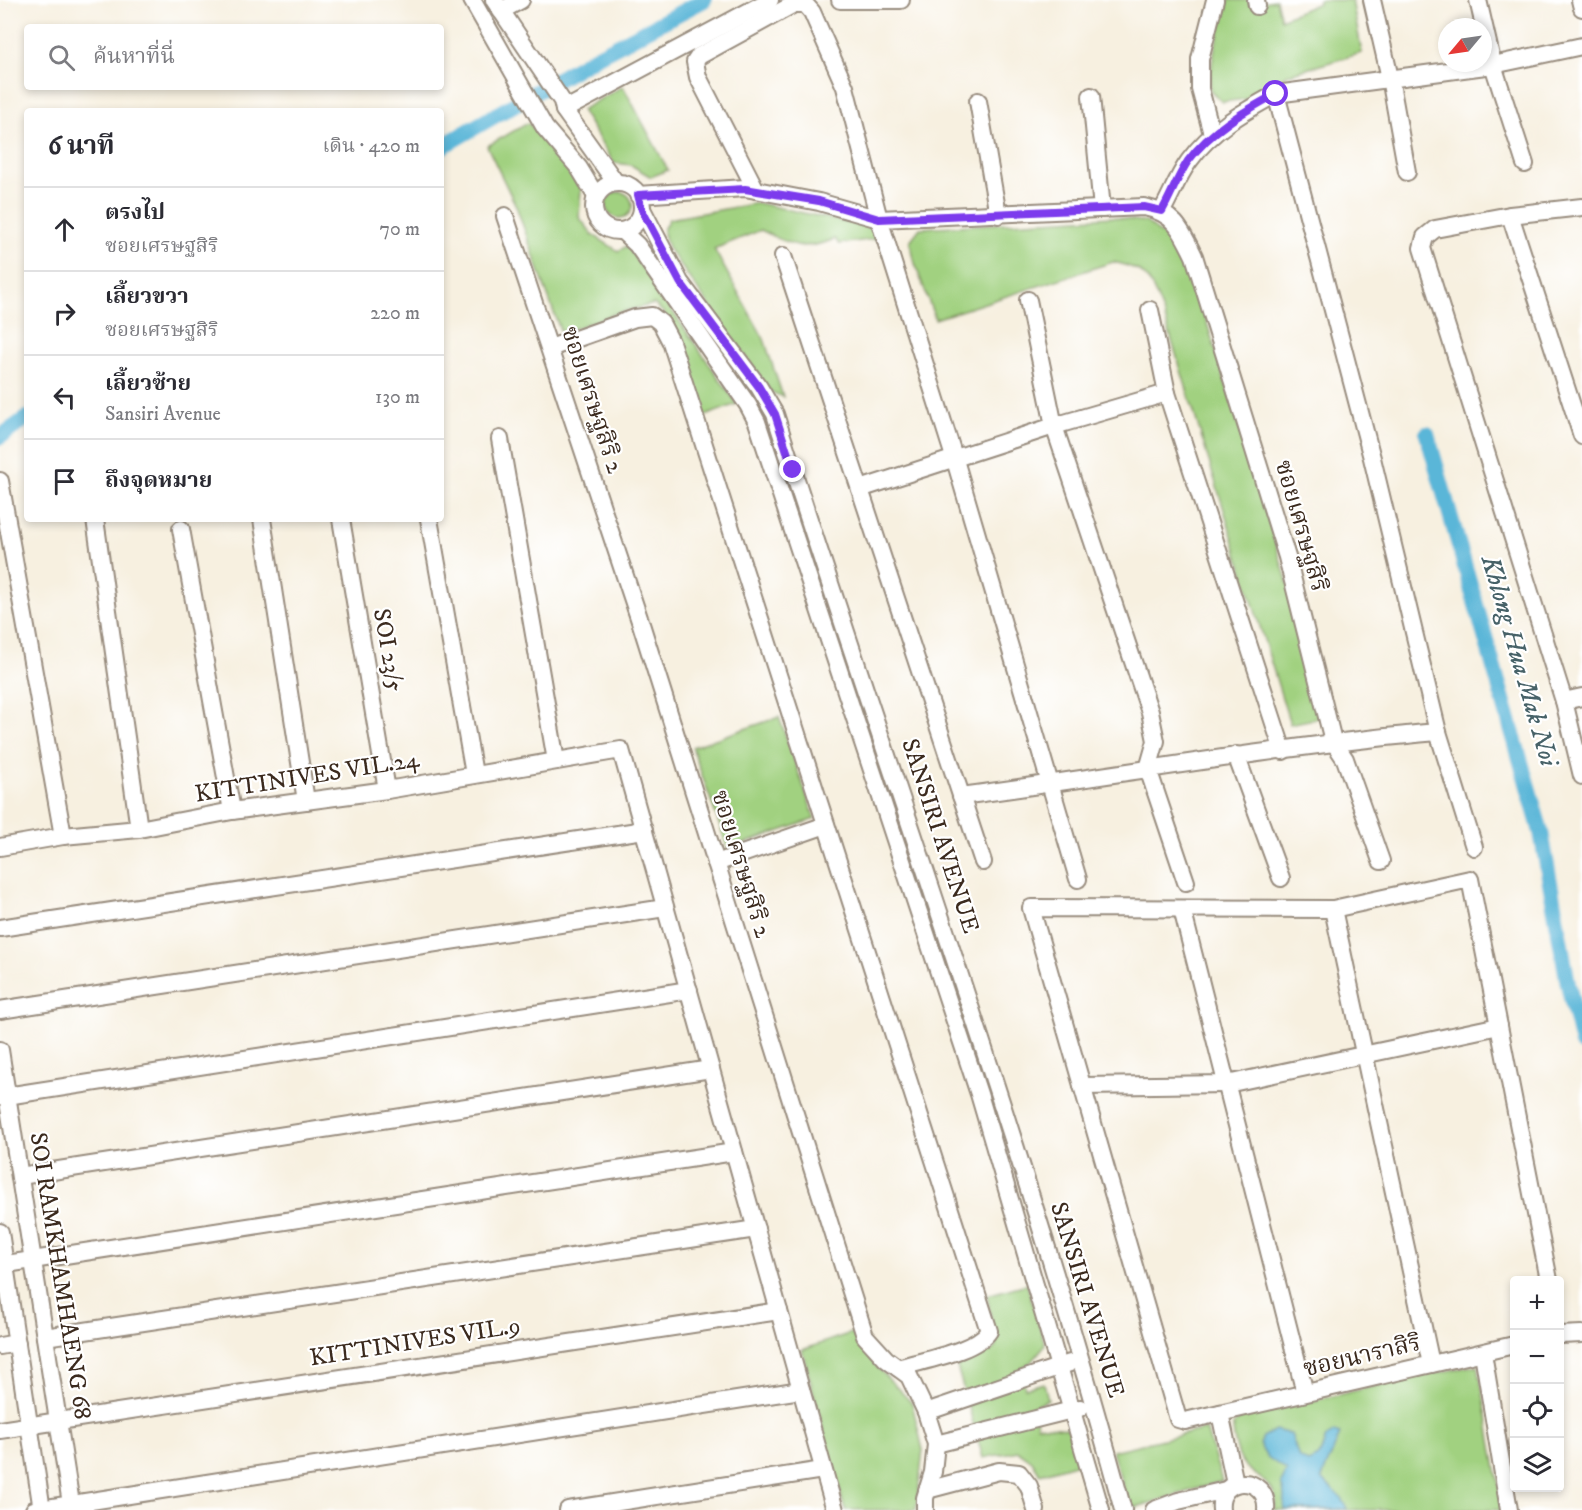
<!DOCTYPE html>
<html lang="th">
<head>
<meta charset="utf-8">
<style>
	:root { --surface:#fff; --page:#f2f2f3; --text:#2b2b33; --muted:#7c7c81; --line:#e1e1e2 }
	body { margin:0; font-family:"IM FELL DW Pica","Noto Serif Thai",serif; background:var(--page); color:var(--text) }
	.controls { position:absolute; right:18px; bottom:18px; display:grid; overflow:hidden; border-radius:6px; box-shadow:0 3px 9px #0003 }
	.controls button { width:54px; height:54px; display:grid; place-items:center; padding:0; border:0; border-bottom:2px solid var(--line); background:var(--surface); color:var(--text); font:30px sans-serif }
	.compass { position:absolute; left:1438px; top:18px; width:54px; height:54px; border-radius:50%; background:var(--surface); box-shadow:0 3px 9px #0003; rotate:241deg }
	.stop { position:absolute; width:18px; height:18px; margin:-14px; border:4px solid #7c3aed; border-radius:50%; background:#fff }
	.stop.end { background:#7c3aed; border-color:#fff; box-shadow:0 2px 6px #0008 }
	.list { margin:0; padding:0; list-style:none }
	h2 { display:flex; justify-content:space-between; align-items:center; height:78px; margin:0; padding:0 24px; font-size:26px }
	h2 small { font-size:20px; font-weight:400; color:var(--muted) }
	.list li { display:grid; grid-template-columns:39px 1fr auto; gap:18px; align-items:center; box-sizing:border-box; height:84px; padding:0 24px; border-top:2px solid var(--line) }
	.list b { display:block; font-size:22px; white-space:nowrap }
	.list p { margin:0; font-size:20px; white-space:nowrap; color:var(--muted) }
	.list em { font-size:20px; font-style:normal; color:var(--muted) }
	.icon { flex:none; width:33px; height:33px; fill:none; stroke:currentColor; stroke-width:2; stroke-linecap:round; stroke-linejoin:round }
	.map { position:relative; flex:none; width:1582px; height:1510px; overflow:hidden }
	.search { position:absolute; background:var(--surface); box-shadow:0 3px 9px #0003; left:24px; top:24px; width:420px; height:66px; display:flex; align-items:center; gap:15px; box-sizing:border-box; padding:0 21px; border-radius:6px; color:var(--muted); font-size:22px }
	.panel { position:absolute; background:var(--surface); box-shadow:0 3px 9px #0003; left:24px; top:108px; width:420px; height:414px; border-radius:6px }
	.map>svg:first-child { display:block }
</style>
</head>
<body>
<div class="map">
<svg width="1582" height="1510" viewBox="0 0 1582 1510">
	<rect width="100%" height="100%" fill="#fff"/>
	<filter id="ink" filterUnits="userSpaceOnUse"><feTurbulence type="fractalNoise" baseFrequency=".0167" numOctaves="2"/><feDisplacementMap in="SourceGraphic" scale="12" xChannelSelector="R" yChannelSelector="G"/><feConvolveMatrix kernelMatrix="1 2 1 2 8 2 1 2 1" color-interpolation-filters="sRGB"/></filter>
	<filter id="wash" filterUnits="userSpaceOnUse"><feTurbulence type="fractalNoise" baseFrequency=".008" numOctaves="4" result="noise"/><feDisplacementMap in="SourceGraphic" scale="24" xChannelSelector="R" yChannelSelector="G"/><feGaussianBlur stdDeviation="1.35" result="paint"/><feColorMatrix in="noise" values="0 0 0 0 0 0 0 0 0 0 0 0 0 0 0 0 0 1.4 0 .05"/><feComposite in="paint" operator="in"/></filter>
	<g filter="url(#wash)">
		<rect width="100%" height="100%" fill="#f7f0e0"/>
		<g fill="#a1d180" stroke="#6e7e4f" stroke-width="1.5">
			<path d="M1229 0H1249L1250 4 1276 0 1281 19 1319 3V0H1352L1362 53 1289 74 1246 99 1222 102 1210 90C1210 58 1219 30 1229 0Z"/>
			<path d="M623 86 668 170 651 177 631 165 614 163 581 110Z"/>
			<path d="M528 123 551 144 581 189 579 217 593 235 618 251 627 246 737 404 705 416 664 313 654 304 617 313 565 332 560 330 516 206 487 146Z"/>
			<circle cx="619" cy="205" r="13"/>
			<path d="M758 203 872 228 876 239 839 244 835 239C802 252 791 245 761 230L714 249 764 339 783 397 771 392 668 248 663 230 669 219Z"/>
			<path d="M1113 217 1146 222 1165 237 1188 262 1329 716 1290 724 1163 312C1150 281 1149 269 1113 262L935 319 912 255 910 241 920 228Z"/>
			<path d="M779 717 815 819 728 849 692 747Z"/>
			<path d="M1027 1284 1045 1345 1030 1363 1021 1368 1025 1388 1044 1383 1048 1399 1034 1406 1037 1425 1068 1428 1078 1463 1040 1474 1032 1461 1018 1451 983 1458 956 1363 990 1352 996 1347 987 1295Z"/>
			<path d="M851 1333 876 1366 912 1403 923 1450 916 1510H845L802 1350Z"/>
			<path d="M1478 1365 1503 1510H1274C1282 1488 1258 1478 1245 1466 1237 1458 1233 1435 1233 1425L1241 1418 1413 1377Z"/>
			<path d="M1206 1429 1222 1481 1130 1509 1112 1451Z"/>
		</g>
		<path fill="#5ab6d8" stroke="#4a707b" stroke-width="1.5" d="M1275 1430 1291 1434 1299 1458 1308 1462 1319 1457 1326 1438 1334 1432 1340 1434 1322 1478C1330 1491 1343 1493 1347 1509L1284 1510 1285 1496 1281 1483 1287 1471 1266 1456 1259 1444 1263 1437Z"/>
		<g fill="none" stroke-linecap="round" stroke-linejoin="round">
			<g stroke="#5ab6d8" stroke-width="16">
				<path d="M441 147 594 58 704 0"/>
				<path d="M1427 434 1541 832 1568 984 1582 1044"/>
				<path d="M0 437 27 418"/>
			</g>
		</g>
	</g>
	<g filter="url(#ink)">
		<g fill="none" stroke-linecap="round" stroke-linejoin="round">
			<defs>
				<g id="street">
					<path d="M472 0 545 128 579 168 596 196"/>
					<path d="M494 0 562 101 564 110 616 183"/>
					<path d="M840 0H901"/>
					<path d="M1256 0 1257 6"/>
					<path d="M1372 0 1390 78 1407 172"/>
					<path d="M1478 0 1493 65 1525 164"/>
					<path d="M1580 0 1582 8"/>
					<path d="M501 11 521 0"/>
					<path d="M1276 94 1372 458 1438 732 1474 847"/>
					<path d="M1091 96 1102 209"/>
					<path d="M978 101 998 215"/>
					<path d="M564 110 770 0"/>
					<path d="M1212 134 1200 89V59L1215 0"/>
					<circle cx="618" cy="207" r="24"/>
					<path d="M756 190 698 77 695 62 699 56 794 4H805L812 12 845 87 879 219 955 460 1078 879"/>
					<path d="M638 195 745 188 819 202 879 219 1144 207C1174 213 1181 229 1194 256L1287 557 1333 741 1345 759 1381 861"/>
					<path d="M1582 207 1510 215 1435 229 1425 237 1422 248 1564 701 1582 776"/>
					<path d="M642 209 680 282 759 387 775 414C891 779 1023 1140 1123 1510"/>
					<path d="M1162 211C1171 195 1178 176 1189 161 1211 130 1243 112 1276 94L1493 65 1582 46"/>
					<path d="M1510 215 1582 436"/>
					<path d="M505 216 641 624 865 1336 886 1359 909 1376 926 1412 936 1444 933 1472 925 1498V1510"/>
					<path d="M622 231 637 245 748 405 757 422 979 1094 1101 1510"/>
					<path d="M783 256 983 862"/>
					<path d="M1028 300 1054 426 1150 712 1156 741 1148 769 1186 882"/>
					<path d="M1150 310 1167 393 1283 751"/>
					<path d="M550 348 635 318 652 316 661 323 671 342 989 1331C975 1352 923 1360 898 1368"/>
					<path d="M500 439 556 761"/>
					<path d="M0 481 63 836"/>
					<path d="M860 489 1054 426 1167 393"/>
					<path d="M95 519 139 829"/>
					<path d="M262 519 306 801"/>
					<path d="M341 519 387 790"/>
					<path d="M429 519 474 774"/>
					<path d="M181 529 232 811"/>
					<path d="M1564 701 1582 697"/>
					<path d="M1236 755 1281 878"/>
					<path d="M961 796C1120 775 1278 746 1438 732"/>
					<path d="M0 847 63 836 139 829 232 811 387 790 621 750 835 1510"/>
					<path d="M716 863 826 825"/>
					<path d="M1182 909 1305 1393"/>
					<path d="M1333 909 1431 1364"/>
					<path d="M0 928 644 830"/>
					<path d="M0 1010 665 908"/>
					<path d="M0 1050 72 1510"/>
					<path d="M1082 1086 1227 1084 1499 1026"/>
					<path d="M0 1097 689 990"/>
					<path d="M20 1176 711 1069"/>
					<path d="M0 1232 42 1510"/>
					<path d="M0 1265 734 1152"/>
					<path d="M1560 1335 1582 1334"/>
					<path d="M45 1337 756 1229"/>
					<path d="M1514 1345 1198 1418 1185 1421 1178 1419 1031 908 1333 909 1470 879 1549 1280"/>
					<path d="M0 1346 17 1343"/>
					<path d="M1483 1353 1509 1510"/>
					<path d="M926 1412 1070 1363"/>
					<path d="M1220 1413 1235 1483"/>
					<path d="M0 1430 779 1311"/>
					<path d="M936 1444 1080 1408"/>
					<path d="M927 1490 999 1471 1019 1473 1029 1486 1036 1510"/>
					<path d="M34 1510 801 1390"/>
					<path d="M568 1510 823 1470"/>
					<path d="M1154 1510 1178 1501 1226 1490"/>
					<path d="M1221 1510C1217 1474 1269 1474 1266 1510"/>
				</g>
			</defs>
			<use href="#street" stroke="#998d7f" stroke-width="20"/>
			<use href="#street" stroke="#fff" stroke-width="16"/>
		</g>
	</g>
	<g fill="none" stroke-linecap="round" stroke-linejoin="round" filter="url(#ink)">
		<path stroke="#7c3aed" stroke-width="8" d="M793 470 775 414 759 387 680 282 642 210 638 195 745 189 819 201 879 219 1144 207 1162 211C1171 195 1178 176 1188 161 1211 130 1243 112 1276 94"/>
	</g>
	<g text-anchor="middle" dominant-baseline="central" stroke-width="4.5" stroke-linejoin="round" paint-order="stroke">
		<g font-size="24" fill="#3b2a1e" stroke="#fff">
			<text transform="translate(592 400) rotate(72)">ซอยเศรษฐสิริ 2</text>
			<text transform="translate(1301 526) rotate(74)">ซอยเศรษฐสิริ</text>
			<text transform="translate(388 650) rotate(80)">SOI 23/5</text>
			<text transform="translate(307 777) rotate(-9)">KITTINIVES VIL.24</text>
			<text transform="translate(940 836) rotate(72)">SANSIRI AVENUE</text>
			<text transform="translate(741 864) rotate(73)">ซอยเศรษฐสิริ 2</text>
			<text transform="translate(60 1276) rotate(81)">SOI RAMKHAMHAENG 68</text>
			<text transform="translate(1087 1300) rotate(73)">SANSIRI AVENUE</text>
			<text transform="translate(415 1342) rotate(-9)">KITTINIVES VIL.9</text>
			<text transform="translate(1362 1356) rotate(-13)">ซอยนาราสิริ</text>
		</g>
		<g font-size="26" font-style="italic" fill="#476268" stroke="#fff">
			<text transform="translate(1519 661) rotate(74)">Khlong Hua Mak Noi</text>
		</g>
	</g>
</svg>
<div class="controls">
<button>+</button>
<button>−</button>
<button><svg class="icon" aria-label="locate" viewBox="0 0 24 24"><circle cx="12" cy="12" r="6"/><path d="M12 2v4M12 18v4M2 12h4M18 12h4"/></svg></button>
<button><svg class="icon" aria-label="layers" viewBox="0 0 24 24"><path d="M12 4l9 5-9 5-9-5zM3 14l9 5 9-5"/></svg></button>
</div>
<svg class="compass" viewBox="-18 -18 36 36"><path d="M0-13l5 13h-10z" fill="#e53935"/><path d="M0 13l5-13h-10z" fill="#7c7c81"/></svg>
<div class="stop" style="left:1276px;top:94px"></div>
<div class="stop end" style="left:793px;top:470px"></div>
<div class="search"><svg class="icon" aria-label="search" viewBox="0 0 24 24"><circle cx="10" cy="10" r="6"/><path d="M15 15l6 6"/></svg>ค้นหาที่นี่</div>
<section class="panel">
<h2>6 นาที<small>เดิน · 420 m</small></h2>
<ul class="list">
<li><svg class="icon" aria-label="ahead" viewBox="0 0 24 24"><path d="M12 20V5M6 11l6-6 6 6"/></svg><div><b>ตรงไป</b><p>ซอยเศรษฐสิริ</p></div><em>70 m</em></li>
<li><svg class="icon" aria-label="right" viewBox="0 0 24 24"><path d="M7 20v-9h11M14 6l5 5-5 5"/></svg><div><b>เลี้ยวขวา</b><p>ซอยเศรษฐสิริ</p></div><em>220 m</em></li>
<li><svg class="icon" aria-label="left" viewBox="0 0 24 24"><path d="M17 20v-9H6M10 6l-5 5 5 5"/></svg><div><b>เลี้ยวซ้าย</b><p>Sansiri Avenue</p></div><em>130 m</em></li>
<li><svg class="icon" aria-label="arrive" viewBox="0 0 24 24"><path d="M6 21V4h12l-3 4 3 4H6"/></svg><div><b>ถึงจุดหมาย</b></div></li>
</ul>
</section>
</div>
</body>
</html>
